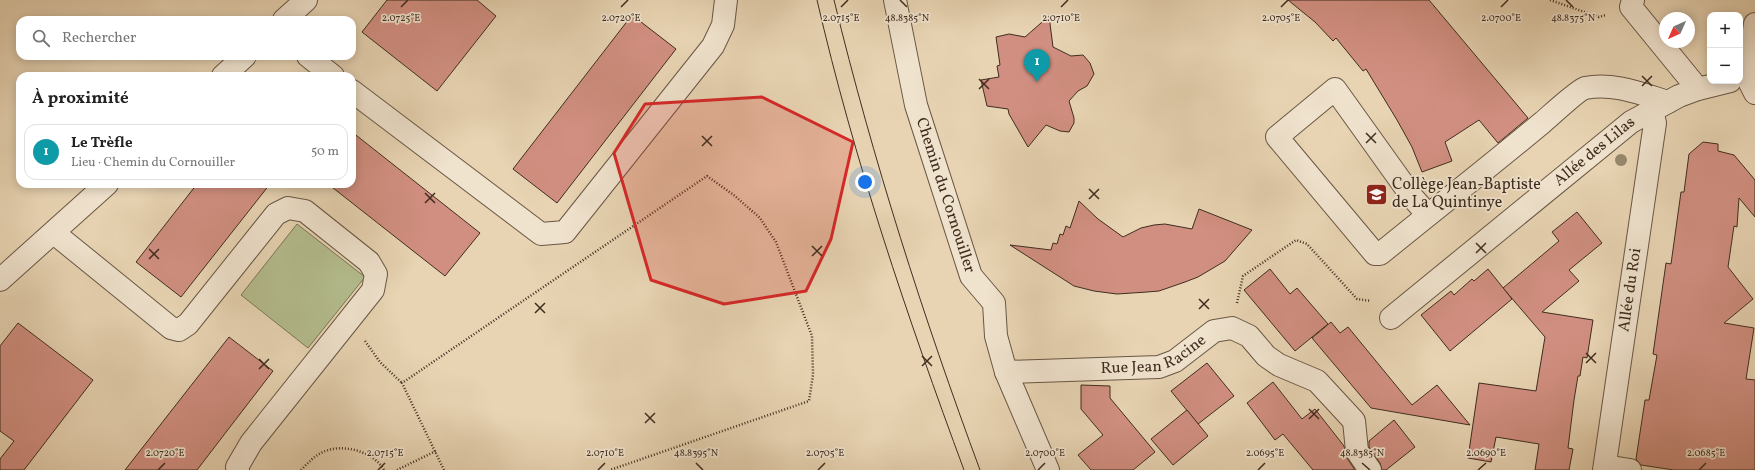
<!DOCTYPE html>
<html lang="fr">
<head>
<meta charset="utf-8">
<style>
	:root { --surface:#fff; --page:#f2f2f2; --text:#222; --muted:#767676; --line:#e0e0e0; --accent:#8f2418 }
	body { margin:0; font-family:Vollkorn,serif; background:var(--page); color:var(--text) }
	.controls { position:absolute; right:12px; top:12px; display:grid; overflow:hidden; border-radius:8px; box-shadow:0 2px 10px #0003 }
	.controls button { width:36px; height:36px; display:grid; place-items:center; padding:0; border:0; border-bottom:1px solid var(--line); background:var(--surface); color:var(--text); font:20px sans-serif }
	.compass { position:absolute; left:1659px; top:12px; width:36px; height:36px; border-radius:50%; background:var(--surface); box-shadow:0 2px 10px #0003; rotate:225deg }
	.you { position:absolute; left:865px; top:182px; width:14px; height:14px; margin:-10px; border:3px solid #fff; border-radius:50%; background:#1a73e8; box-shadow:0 0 0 6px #1a73e833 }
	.badge { display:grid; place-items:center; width:26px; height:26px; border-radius:50%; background:var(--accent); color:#fff; font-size:13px; font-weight:700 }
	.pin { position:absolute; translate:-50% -33px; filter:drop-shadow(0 1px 2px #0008) }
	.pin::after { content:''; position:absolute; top:21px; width:14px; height:12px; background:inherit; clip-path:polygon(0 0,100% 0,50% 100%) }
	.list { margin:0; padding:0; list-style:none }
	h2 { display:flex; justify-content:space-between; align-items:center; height:52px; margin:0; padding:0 16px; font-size:17px }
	h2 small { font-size:13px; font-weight:400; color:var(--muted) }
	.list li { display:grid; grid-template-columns:26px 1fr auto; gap:12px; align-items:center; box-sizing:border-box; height:56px; margin:0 8px 8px; padding:0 8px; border:1px solid var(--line); border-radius:12px }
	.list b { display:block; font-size:15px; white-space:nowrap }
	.list p { margin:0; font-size:13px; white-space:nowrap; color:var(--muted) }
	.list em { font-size:13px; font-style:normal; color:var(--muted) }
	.icon { flex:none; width:22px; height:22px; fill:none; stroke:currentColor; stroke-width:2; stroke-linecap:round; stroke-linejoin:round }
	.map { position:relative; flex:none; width:1755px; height:470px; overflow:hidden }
	.search { position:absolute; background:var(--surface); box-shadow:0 2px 10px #0003; left:16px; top:16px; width:340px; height:44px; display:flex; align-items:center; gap:10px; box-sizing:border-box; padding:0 14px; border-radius:12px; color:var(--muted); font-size:15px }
	.panel { position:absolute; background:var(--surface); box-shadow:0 2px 10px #0003; left:16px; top:72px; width:340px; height:116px; border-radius:12px }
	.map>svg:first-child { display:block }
</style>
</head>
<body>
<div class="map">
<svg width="1755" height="470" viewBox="0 0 1755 470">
	<rect width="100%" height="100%" fill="#e8d4b3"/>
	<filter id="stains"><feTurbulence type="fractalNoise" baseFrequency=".005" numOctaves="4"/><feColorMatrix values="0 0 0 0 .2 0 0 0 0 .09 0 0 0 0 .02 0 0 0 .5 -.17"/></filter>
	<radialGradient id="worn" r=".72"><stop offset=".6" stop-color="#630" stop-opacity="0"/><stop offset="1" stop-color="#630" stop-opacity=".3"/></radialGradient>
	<path fill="#b4bd8e" stroke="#7a7557" d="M297 224 365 277 308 348 241 295Z"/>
	<g fill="#d18f81" stroke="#3f2d20">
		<path d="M387 0H477L496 16 437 91 362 32Z"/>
		<path d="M1288 0H1429L1528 118 1498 143 1479 120 1445 142 1452 161 1422 172 1412 147 1397 120 1366 69 1363 71 1336 38 1333 41 1315 22Z"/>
		<path d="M632 15 676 49 557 203 513 169Z"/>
		<path d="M1049 16 1053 47 1071 56 1083 55 1090 63 1094 74 1087 86 1078 91 1069 101 1074 118V123L1069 132 1060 131 1046 125 1028 147 1009 114 1008 109 987 106 981 80 999 77 997 66 1000 65 996 37 1009 34 1025 37Z"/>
		<path d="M352 132 480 233 445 276 328 184H352Z"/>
		<path d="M1703 142 1718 144V151L1734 155 1755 180V217L1739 198 1737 227 1734 226 1728 267 1753 299 1724 323 1754 328 1746 379 1755 380V470H1674L1641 465 1636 459 1645 400H1649L1657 355 1653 354 1666 263 1671 264 1681 192H1684L1689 154Z"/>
		<path d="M197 184H270L181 297 136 262Z"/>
		<path d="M1079 201 1098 219 1123 237 1141 228 1154 225 1165 224 1192 229 1199 209 1252 230 1225 261 1198 277 1185 282 1159 291 1147 292 1117 294 1094 291 1074 286 1010 245 1051 250 1053 243 1057 244 1060 234 1063 235 1066 226 1070 228Z"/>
		<path d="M1577 212 1602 243 1569 270 1579 281 1542 312 1593 320 1587 358 1583 357 1580 376H1578L1574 400 1568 448 1573 449 1569 470H1535L1539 444 1496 437 1491 462 1468 458 1479 383 1536 391 1545 337 1503 288 1559 241 1552 232Z"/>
		<path d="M1270 269 1290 294 1297 288 1328 324 1295 351 1244 290Z"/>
		<path d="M1488 269 1512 299 1450 351 1421 315 1451 291 1454 295 1472 279 1474 281Z"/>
		<path d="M1331 322 1340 333 1348 327 1412 405 1437 385 1470 425 1371 408 1312 338Z"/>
		<path d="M18 323 93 380 24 470H0V459L14 441 0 431V346Z"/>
		<path d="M229 337 273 371 197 470H125Z"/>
		<path d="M1207 363 1234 396 1198 424 1171 391Z"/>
		<path d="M1273 382 1302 419 1315 409 1344 446 1347 458 1355 470H1313L1283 434 1275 440 1247 403Z"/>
		<path d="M1081 385 1110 386V398L1155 452 1133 470H1091L1078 455 1103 435 1081 409Z"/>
		<path d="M1187 410 1208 436 1173 465 1151 439Z"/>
		<path d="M1394 420 1415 447 1386 470H1382L1380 463 1369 447V441Z"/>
	</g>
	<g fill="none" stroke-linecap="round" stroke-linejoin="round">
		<defs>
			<g id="minor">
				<path id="s1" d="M895 0 916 105 971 276 994 303 996 336 1006 372 1048 470"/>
				<path d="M1633 0 1631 7 1698 89"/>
				<path d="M284 20 306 0"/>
				<path d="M1755 24 1747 77 1755 93"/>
				<path d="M308 56 333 76"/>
				<path d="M223 76 245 56"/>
				<path d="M352 91 541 234 565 232 713 46 723 25 726 0"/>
				<path d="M1428 215 1413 198 1335 89 1277 137 1375 254H1380C1434 210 1489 167 1543 122 1550 116 1578 90 1585 88 1613 82 1642 94 1668 102"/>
				<path d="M54 233 171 328 179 330 188 324 276 214 288 208 305 211 369 262 376 274 373 290 251 443 237 467 238 470"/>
				<path d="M0 280 107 184"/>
				<path id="s2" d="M1391 318 1631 122 1679 96 1698 89 1730 81"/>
				<path id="s3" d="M1006 372 1159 367 1175 361 1214 331 1232 328 1249 336 1266 356 1279 365 1317 381 1354 421 1357 451 1370 470"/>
				<path d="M1605 466 1630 470"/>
				<path id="s4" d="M1604 470 1655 123 1652 111"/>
			</g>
		</defs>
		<use href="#minor" stroke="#695745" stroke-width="24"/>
		<g stroke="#3f2d20" stroke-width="2.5" stroke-dasharray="1 2" stroke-linecap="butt">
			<path d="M1550 0 1599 17 1606 15"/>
			<path d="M1237 303 1243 276 1296 240 1307 244 1357 299 1371 301"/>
			<path d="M365 341 380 362 402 383"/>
			<path d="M301 470C308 463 314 456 323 452 342 443 373 451 384 470"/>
			<path d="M397 470 436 451"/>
			<path d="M444 470 402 383 707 176 735 196 760 218 776 242 812 336 813 375 809 401 610 470"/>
		</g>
		<use href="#minor" stroke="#f0e3ce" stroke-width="22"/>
		<g stroke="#3f2d20" stroke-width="1">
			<path d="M817 0C854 160 907 316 964 470"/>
			<path d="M834 0C873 160 923 316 980 470"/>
		</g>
	</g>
	<circle fill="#98886e" cx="1621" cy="160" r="6"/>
	<path fill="#d62828" fill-opacity="0.2" stroke="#d62828" stroke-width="3" stroke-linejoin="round" d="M762 97 853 142 831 239 806 291 724 304 651 280 614 153 645 104Z"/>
	<path fill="none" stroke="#3f2d20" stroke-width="1.5" d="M900 0 907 7M1566 0 1573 7M401 7 408 0M621 7 628 0M841 7 848 0M1061 7 1068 0M1281 7 1288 0M1501 7 1508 0M1642 76 1652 86M979 79 989 89M1642 86 1652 76M979 89 989 79M1366 133 1376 143M702 136 712 146M1366 143 1376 133M702 146 712 136M1089 189 1099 199M425 193 435 203M1089 199 1099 189M425 203 435 193M1476 243 1486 253M812 246 822 256M149 249 159 259M1476 253 1486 243M812 256 822 246M149 259 159 249M1199 299 1209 309M535 303 545 313M1199 309 1209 299M535 313 545 303M1586 353 1596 363M922 356 932 366M259 359 269 369M1586 363 1596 353M922 366 932 356M259 369 269 359M1309 409 1319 419M645 413 655 423M1309 419 1319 409M645 423 655 413M696 463 703 470M1362 463 1370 470M158 470 165 463M378 470 385 463M598 470 605 463M818 470 825 463M1038 470 1045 463M1258 470 1265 463M1478 470 1486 463M1699 470 1706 463"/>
	<defs>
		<symbol id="school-square" viewBox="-11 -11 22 22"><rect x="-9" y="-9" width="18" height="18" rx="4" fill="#8f2418" stroke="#f0e3ce"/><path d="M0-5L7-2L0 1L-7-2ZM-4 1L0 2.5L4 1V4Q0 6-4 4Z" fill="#fff"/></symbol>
	</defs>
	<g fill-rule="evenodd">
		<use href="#school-square" x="1364" y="182" width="25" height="25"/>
	</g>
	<g text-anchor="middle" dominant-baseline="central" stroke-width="3.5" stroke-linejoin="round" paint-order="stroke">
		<g font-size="16" fill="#3f2d20" stroke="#f0e3ce">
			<text stroke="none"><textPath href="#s2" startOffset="263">Allée des Lilas</textPath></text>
			<text stroke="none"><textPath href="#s1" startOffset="202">Chemin du Cornouiller</textPath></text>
			<text stroke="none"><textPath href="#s4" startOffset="182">Allée du Roi</textPath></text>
			<text stroke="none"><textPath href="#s3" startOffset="151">Rue Jean Racine</textPath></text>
		</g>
		<g font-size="16" fill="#3f2d20" stroke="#f0e3ce" text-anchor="start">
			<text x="1392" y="185">Collège Jean-Baptiste<tspan x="1392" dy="18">de La Quintinye</tspan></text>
		</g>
	</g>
	<g font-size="10" text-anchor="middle" fill="#3f2d20" stroke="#f0e3ce" stroke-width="3.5" stroke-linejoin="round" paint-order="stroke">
		<text x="401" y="21">2.0725°E</text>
		<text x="621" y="21">2.0720°E</text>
		<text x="841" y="21">2.0715°E</text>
		<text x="907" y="21">48.8385°N</text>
		<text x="1281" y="21">2.0705°E</text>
		<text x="1573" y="21">48.8375°N</text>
		<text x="1061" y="21">2.0710°E</text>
		<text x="1501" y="21">2.0700°E</text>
		<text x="165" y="456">2.0720°E</text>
		<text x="385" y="456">2.0715°E</text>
		<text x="605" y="456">2.0710°E</text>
		<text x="696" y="456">48.8395°N</text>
		<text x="825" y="456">2.0705°E</text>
		<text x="1045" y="456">2.0700°E</text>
		<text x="1265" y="456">2.0695°E</text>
		<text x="1362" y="456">48.8385°N</text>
		<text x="1486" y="456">2.0690°E</text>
		<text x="1706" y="456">2.0685°E</text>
	</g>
	<rect width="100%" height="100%" filter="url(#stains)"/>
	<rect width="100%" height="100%" fill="url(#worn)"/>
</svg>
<div class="controls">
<button>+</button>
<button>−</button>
</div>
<svg class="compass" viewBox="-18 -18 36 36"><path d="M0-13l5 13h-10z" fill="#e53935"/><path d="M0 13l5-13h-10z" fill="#767676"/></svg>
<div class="you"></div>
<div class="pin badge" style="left:1037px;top:82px;background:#0f9aa8">1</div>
<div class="search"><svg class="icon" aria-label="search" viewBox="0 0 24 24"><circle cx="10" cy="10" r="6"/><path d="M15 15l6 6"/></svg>Rechercher</div>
<section class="panel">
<h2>À proximité<small></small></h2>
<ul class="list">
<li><span class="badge" style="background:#0f9aa8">1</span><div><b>Le Trèfle</b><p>Lieu · Chemin du Cornouiller</p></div><em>50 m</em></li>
</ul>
</section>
</div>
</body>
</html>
